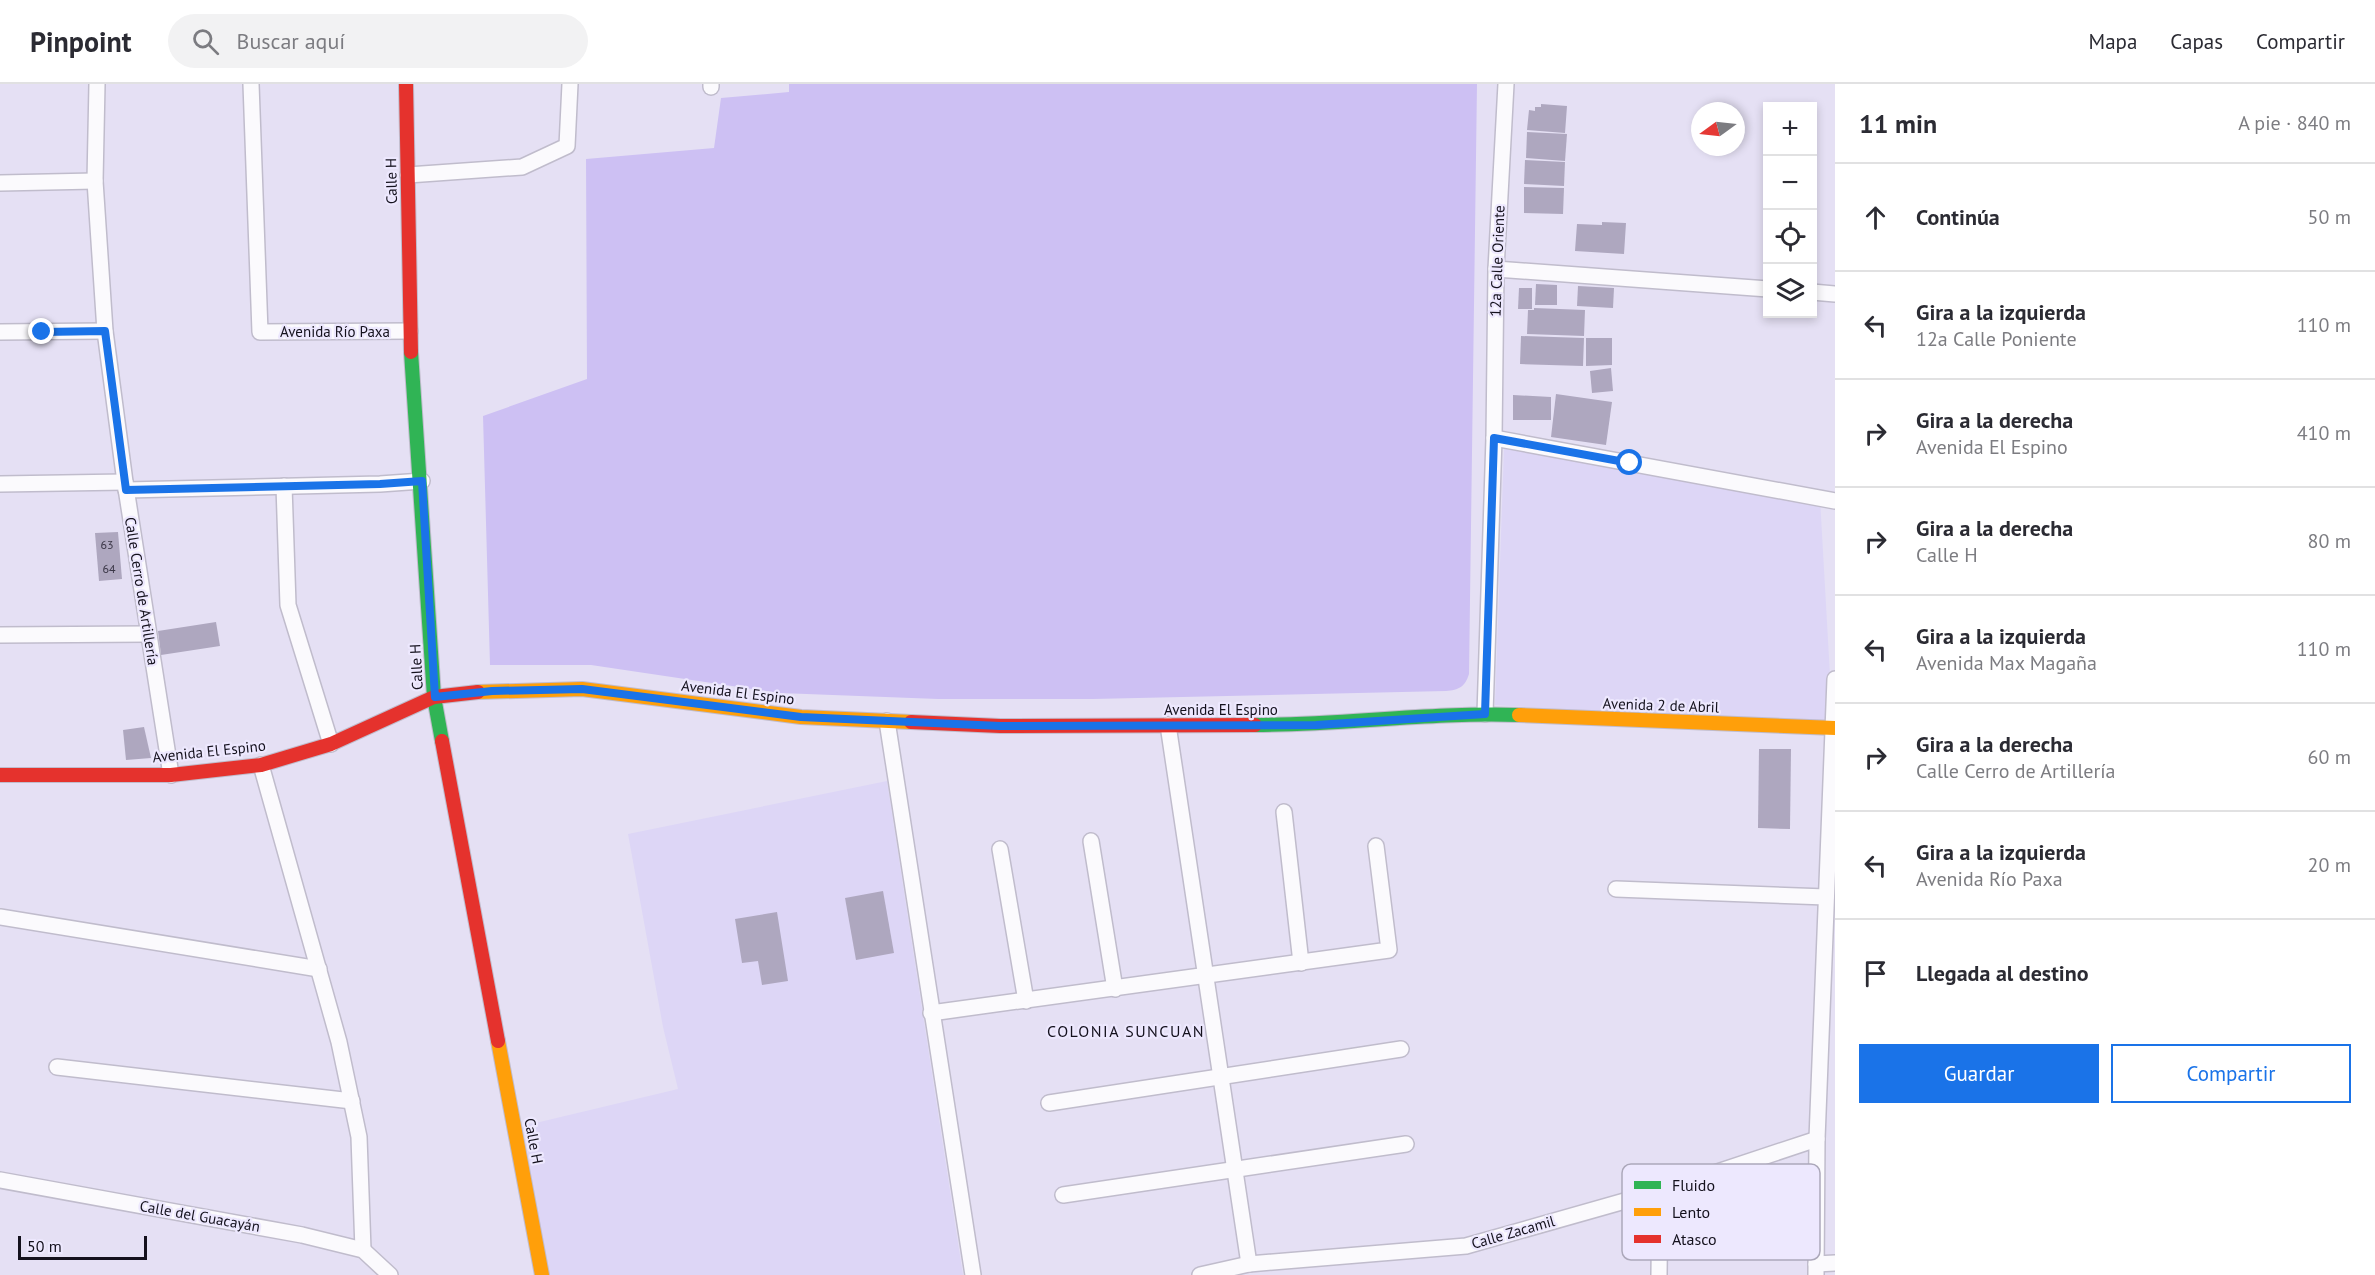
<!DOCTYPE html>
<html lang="es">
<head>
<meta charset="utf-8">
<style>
	:root { --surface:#fff; --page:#f2f2f3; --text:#2b2b33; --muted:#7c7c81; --line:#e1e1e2; --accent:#1a73e8 }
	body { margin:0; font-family:"PT Sans",sans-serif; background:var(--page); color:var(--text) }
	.controls { position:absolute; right:18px; top:18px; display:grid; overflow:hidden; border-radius:0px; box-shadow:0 3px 9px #0003 }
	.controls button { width:54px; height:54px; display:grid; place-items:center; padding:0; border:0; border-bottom:2px solid var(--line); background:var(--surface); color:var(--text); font:30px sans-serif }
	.compass { position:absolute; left:1691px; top:18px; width:54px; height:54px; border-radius:50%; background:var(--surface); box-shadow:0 3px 9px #0003; rotate:255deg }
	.scale { position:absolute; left:18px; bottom:15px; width:129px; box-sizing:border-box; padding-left:6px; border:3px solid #14111d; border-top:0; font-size:16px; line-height:21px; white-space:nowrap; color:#14111d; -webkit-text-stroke:4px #ede8fe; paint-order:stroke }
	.stop { position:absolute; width:18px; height:18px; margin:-14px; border:4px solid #1a73e8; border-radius:50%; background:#fff }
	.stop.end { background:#1a73e8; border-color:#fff; box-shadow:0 2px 6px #0008 }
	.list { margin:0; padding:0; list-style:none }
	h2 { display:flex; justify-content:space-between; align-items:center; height:78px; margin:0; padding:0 24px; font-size:26px }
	h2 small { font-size:20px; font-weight:400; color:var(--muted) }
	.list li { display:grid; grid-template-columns:39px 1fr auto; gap:18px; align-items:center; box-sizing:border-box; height:108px; padding:0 24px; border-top:2px solid var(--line) }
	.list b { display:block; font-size:22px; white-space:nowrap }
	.list p { margin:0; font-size:20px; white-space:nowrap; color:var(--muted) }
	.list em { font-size:20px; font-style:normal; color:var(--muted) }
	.actions { display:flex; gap:12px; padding:18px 24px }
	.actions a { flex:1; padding:14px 0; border:2px solid var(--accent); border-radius:0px; text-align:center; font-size:21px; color:var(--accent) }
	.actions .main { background:var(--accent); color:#fff }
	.icon { flex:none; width:33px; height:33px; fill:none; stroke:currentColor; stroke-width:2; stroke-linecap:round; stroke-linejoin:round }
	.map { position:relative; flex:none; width:1835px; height:1191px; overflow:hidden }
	header { display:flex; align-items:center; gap:36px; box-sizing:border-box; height:84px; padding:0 30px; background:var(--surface); border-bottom:2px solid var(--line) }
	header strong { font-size:28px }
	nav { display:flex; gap:33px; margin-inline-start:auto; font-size:21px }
	.search { width:420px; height:54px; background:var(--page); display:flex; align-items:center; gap:15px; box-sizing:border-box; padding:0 21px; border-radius:33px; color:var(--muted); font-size:22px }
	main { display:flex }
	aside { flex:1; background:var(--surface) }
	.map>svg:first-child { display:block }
</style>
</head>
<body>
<header>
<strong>Pinpoint</strong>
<div class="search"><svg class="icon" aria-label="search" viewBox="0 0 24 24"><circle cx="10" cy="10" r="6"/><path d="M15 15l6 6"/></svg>Buscar aquí</div>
<nav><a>Mapa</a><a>Capas</a><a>Compartir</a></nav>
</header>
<main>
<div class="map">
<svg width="1835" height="1191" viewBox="0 0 1835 1191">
	<rect width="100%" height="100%" fill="#e5e0f4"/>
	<g fill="#ddd6f6">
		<path d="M1504 364 1820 414 1833 644 1495 621Z"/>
		<path d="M887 697 963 1191H548L523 1042 678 1005 663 943 628 750Z"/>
	</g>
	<path fill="#cdc0f3" d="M789 0H1477L1469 590C1465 603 1459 606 1446 607L1093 615H938L780 609 591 581H490L483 332 587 295 586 75 714 64 721 14 789 8Z"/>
	<g fill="#aea7bf">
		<path d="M1541 20 1567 22 1565 49 1527 46 1529 26 1535 27V23H1541Z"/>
		<path d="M1527 48 1567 50 1565 77 1526 74Z"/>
		<path d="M1525 76 1565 78 1564 102 1524 100Z"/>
		<path d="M1524 103 1564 104 1563 130 1524 129Z"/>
		<path d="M1602 138 1626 139 1624 170 1575 167 1577 140 1602 141Z"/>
		<path d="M1536 200 1557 201V221H1535Z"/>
		<path d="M1578 202 1614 204 1613 224 1577 222Z"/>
		<path d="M1519 204H1532V225H1518Z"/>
		<path d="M1534 224 1585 226 1584 252 1527 250 1528 226H1534Z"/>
		<path d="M1521 252 1584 254 1583 282 1520 280Z"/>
		<path d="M1586 254H1612V281L1586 282Z"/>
		<path d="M1611 284 1613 307 1592 309 1590 287Z"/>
		<path d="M1556 310 1612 318 1606 361 1551 353Z"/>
		<path d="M1513 311 1551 313V336H1513Z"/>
		<path d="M118 448 122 495 99 497 95 449Z"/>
		<path d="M216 538 220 562 161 571 158 547Z"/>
		<path d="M144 643 151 674 126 676 123 646Z"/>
		<path d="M1759 665H1791L1790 745 1758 744Z"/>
		<path d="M883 807 894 869 856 876 845 814Z"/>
		<path d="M777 828 788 897 762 901 758 877 742 879 735 835Z"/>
	</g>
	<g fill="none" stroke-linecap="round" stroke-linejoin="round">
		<defs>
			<g id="street">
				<path d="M97 0 95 97 105 247 125 398 171 691"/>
				<path d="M251 0 260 248 410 247"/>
				<path d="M711 0V3"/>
				<path d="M408 91 522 83 567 62 570 0"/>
				<path d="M0 99 95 97"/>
				<path d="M1496 185 1768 205"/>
				<path d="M1812 208 1835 210"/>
				<path d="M0 248 105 247"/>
				<path d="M1494 354 1835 417"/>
				<path d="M0 400 125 398"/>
				<path d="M284 402 288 521 331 660"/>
				<path d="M126 406 380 400 422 397"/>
				<path d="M0 551 148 550"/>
				<path d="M1485 630 1494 354 1496 185 1506 0"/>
				<path d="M887 637 973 1191"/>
				<path d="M1168 641 1249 1180"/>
				<path d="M261 681 339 958 359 1053 363 1166"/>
				<path d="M1284 728 1301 879"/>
				<path d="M1091 757 1115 905"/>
				<path d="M1000 765 1026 917"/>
				<path d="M1616 805 1826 813"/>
				<path d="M0 833 319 885"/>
				<path d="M931 929 1389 866 1376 762"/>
				<path d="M57 983 352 1017"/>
				<path d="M1049 1019 1401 965"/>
				<path d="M0 1096 302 1151 363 1166 390 1191"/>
				<path d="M1063 1111 1406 1060"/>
				<path d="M1816 1180 1835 1179"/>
				<path d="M1200 1191 1249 1180 1466 1162 1660 1107 1817 1055"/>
				<path d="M1659 1191 1660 1107"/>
				<path d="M1816 1191 1817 1055 1835 595"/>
			</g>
			<g id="fast">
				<path d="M411 268 434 613 442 657"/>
				<path d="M1255 641C1343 641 1431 628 1519 631"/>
			</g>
			<g id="slow">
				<path d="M478 608 582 605 801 633 911 638"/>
				<path d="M1519 631 1835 644"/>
				<path d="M498 957 542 1191"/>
			</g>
			<g id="jam">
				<path d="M406 0 411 268"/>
				<path d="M911 638 1000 642 1255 641"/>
				<path d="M442 657 498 957"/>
				<path d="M0 691H171L261 681 331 660 434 613 478 608"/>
			</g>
		</defs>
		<use href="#street" stroke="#c0bccc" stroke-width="18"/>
		<use href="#fast" stroke="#c0bccc" stroke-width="16"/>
		<use href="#slow" stroke="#c0bccc" stroke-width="16"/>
		<use href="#jam" stroke="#c0bccc" stroke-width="16"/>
		<use href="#street" stroke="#fbfafd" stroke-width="15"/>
		<use href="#fast" stroke="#30b455" stroke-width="14"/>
		<use href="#slow" stroke="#ff9f0a" stroke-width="14"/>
		<use href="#jam" stroke="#e5322d" stroke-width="14"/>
	</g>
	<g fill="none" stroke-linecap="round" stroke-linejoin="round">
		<path stroke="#1a73e8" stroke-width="8" d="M42 248 105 247 126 406 380 400 422 397 435 613 492 607 582 605 801 633 1000 642 1316 641 1485 630 1494 354 1630 379"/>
	</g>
	<g text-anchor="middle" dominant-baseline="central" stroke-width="4.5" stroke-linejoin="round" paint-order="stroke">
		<g font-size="12" fill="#3a3646">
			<text x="107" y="460">63</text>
			<text x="109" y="484">64</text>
		</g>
		<g font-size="15" fill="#14111d" stroke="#ede8fe">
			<text transform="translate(391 97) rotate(-91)">Calle H</text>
			<text transform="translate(1497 177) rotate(-88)">12a Calle Oriente</text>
			<text x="335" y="247">Avenida Río Paxa</text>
			<text transform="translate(142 507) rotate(81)">Calle Cerro de Artillería</text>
			<text transform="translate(416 583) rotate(-93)">Calle H</text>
			<text transform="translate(738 608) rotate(7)">Avenida El Espino</text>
			<text transform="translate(1661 621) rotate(2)">Avenida 2 de Abril</text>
			<text x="1221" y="625">Avenida El Espino</text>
			<text transform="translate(209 667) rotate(-6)">Avenida El Espino</text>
			<text transform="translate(534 1057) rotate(79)">Calle H</text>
			<text transform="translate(200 1132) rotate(10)">Calle del Guacayán</text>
			<text transform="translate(1513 1148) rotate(-16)">Calle Zacamil</text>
		</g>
		<g font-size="16" letter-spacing="1.5" fill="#14111d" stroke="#ede8fe">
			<text x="1126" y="947">COLONIA SUNCUAN</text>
		</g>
	</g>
	<rect x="1622" y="1080" width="198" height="96" rx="9" fill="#ede8fe" stroke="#aca8ba" stroke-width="1.5"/>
	<rect x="1634" y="1097" width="27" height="8" fill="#30b455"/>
	<rect x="1634" y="1124" width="27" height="8" fill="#ff9f0a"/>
	<rect x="1634" y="1151" width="27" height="8" fill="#e5322d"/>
	<g font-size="16" fill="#14111d">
		<text x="1672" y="1107">Fluido</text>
		<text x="1672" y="1134">Lento</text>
		<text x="1672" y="1161">Atasco</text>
	</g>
</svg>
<div class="controls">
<button>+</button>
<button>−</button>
<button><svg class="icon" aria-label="locate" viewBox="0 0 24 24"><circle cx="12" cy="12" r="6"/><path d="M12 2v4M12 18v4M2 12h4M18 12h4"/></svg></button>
<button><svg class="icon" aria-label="layers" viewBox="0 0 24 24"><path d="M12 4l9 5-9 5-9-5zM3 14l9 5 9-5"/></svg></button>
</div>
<svg class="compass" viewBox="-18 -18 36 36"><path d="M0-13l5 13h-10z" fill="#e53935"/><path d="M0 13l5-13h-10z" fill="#7c7c81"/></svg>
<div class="scale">50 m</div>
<div class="stop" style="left:1630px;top:379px"></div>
<div class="stop end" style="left:42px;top:248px"></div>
</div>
<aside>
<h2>11 min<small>A pie · 840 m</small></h2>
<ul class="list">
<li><svg class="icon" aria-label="ahead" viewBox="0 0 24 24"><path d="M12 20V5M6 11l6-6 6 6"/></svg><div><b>Continúa</b></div><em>50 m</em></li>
<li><svg class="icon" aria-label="left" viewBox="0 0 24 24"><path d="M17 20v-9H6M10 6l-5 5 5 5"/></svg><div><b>Gira a la izquierda</b><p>12a Calle Poniente</p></div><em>110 m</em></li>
<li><svg class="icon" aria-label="right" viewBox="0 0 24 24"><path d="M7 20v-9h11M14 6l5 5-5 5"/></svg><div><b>Gira a la derecha</b><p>Avenida El Espino</p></div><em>410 m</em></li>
<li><svg class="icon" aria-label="right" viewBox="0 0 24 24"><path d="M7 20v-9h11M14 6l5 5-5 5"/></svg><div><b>Gira a la derecha</b><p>Calle H</p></div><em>80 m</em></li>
<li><svg class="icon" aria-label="left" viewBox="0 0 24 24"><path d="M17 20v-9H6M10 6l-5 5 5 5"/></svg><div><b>Gira a la izquierda</b><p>Avenida Max Magaña</p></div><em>110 m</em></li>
<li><svg class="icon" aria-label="right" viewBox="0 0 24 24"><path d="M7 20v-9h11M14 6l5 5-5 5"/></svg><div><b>Gira a la derecha</b><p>Calle Cerro de Artillería</p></div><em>60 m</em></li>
<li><svg class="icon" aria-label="left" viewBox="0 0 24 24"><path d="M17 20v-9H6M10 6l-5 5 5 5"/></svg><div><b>Gira a la izquierda</b><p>Avenida Río Paxa</p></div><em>20 m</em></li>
<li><svg class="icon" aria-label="arrive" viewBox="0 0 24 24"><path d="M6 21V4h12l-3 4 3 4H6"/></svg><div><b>Llegada al destino</b></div></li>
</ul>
<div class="actions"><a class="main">Guardar</a><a>Compartir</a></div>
</aside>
</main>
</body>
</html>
